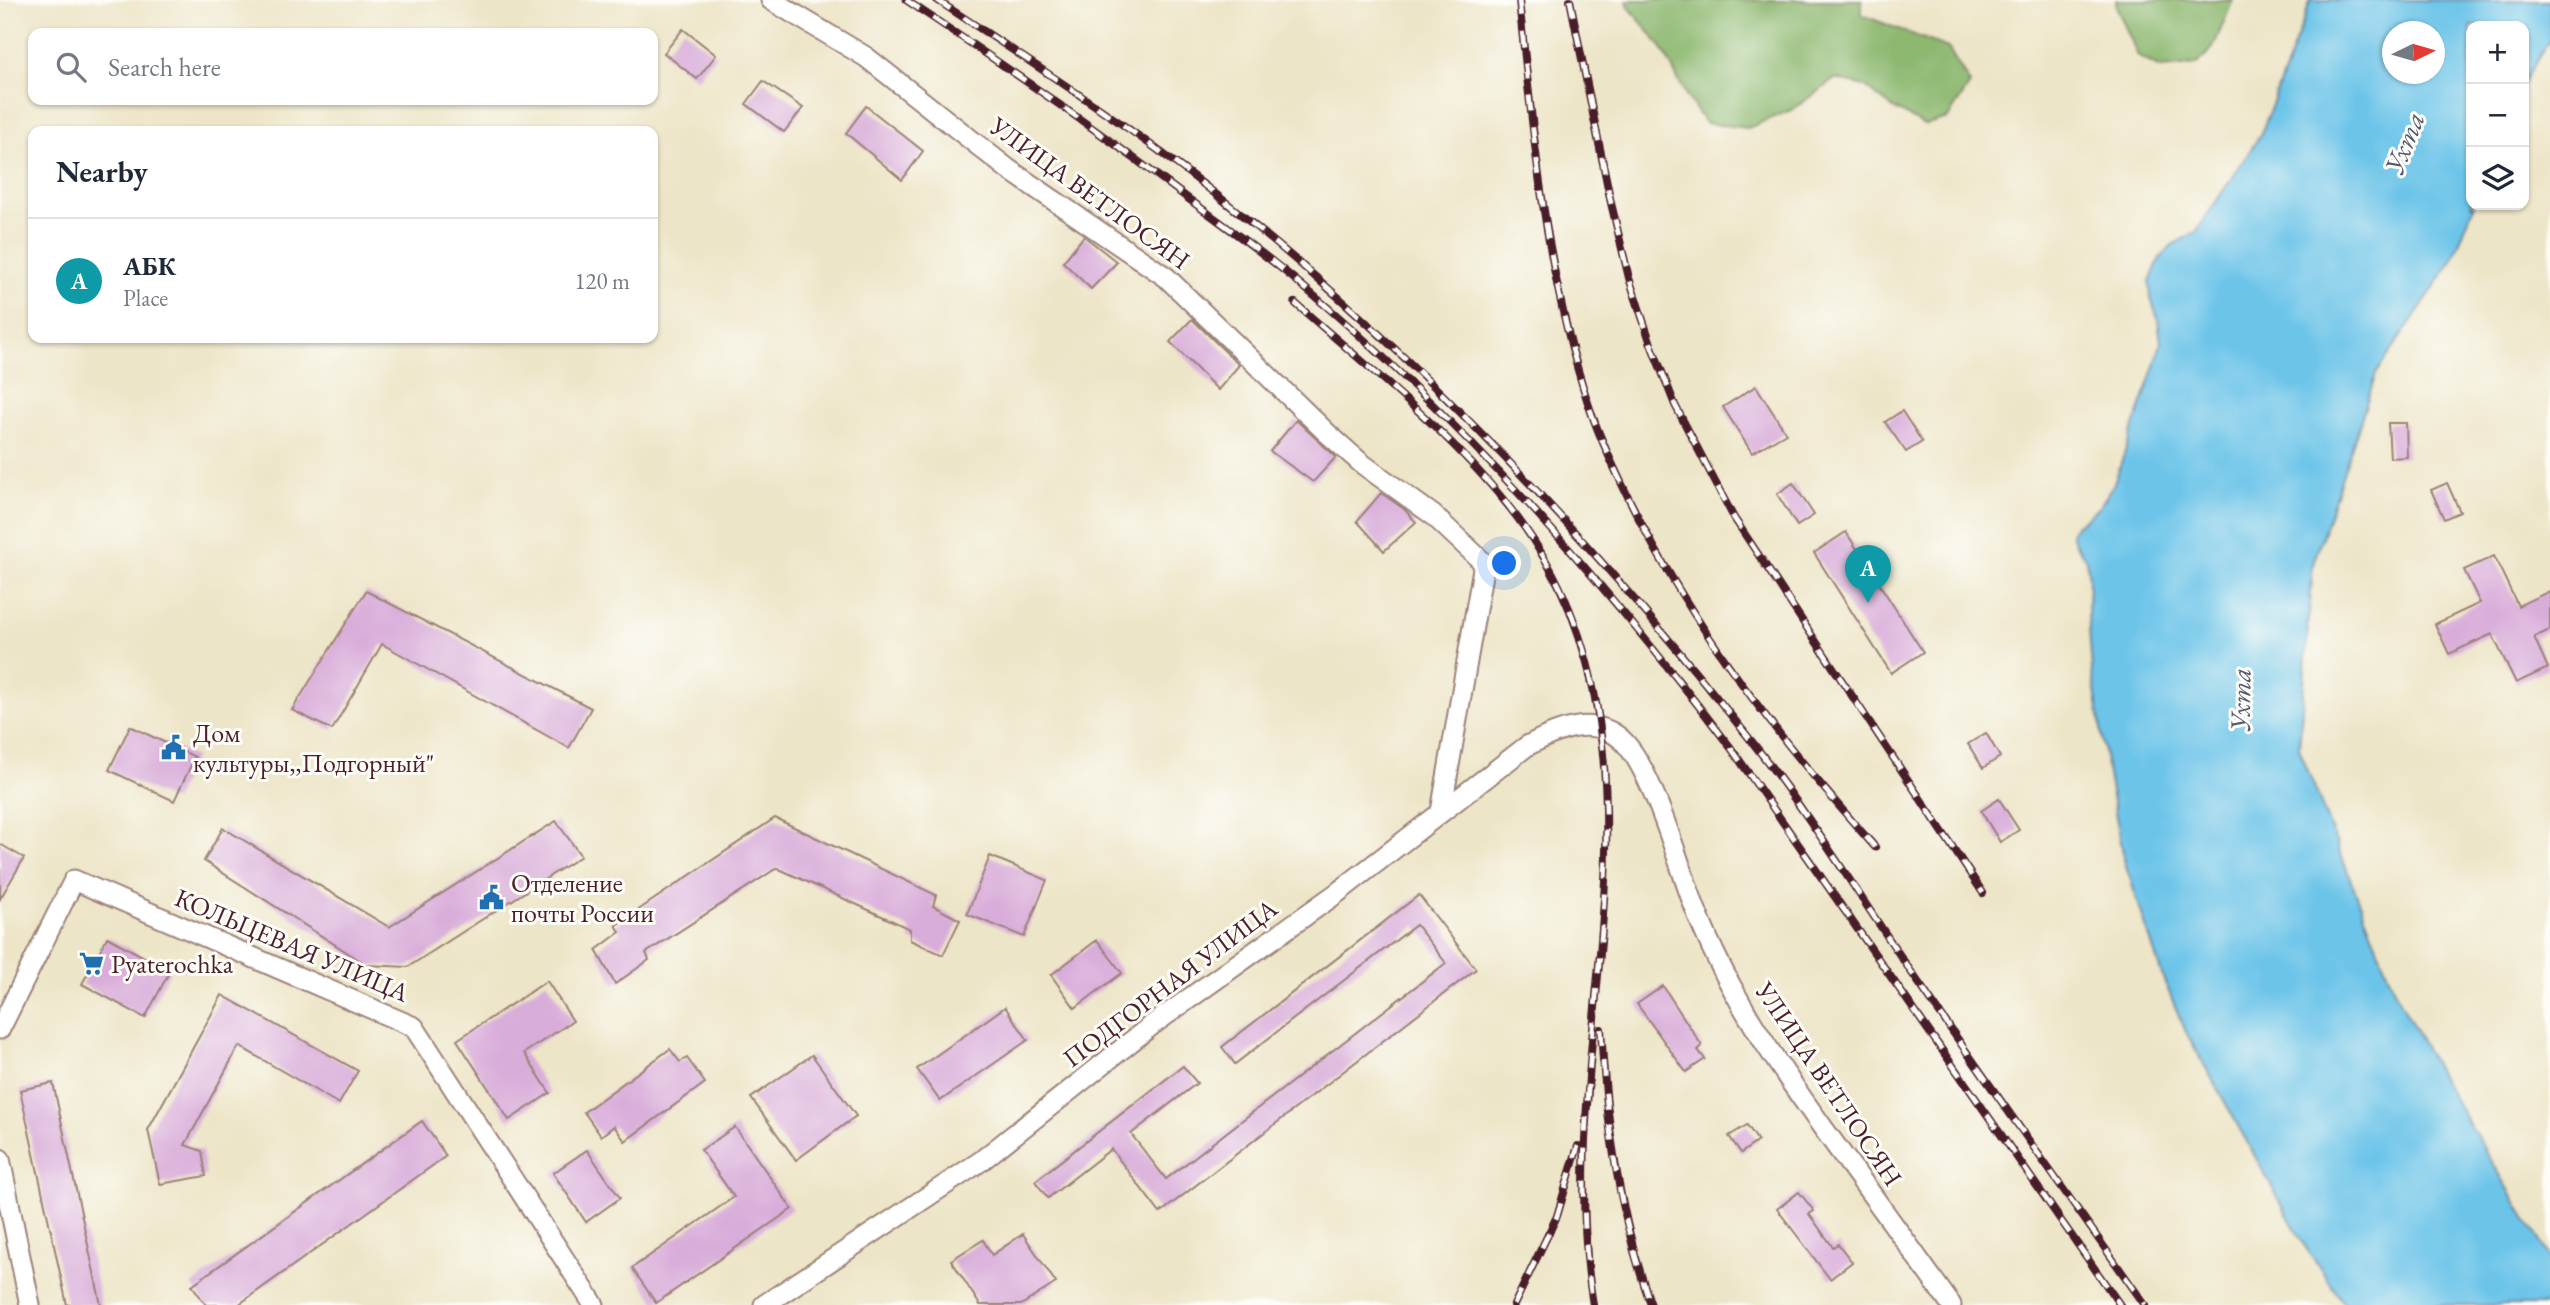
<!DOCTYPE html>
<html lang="en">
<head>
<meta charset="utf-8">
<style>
	:root { --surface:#fff; --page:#f2f2f3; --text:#1f2937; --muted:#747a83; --line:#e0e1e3; --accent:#7c3aed }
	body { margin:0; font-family:"EB Garamond",serif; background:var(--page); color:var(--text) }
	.controls { position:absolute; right:21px; top:21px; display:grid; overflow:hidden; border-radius:14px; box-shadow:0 2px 5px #0004 }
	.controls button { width:63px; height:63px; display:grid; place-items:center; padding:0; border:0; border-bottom:2px solid var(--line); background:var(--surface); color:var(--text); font:35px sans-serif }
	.compass { position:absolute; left:2382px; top:21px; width:63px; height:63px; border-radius:50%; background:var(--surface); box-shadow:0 2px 5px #0004; rotate:85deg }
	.you { position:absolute; left:1505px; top:564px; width:24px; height:24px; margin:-18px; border:5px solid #fff; border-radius:50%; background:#1a73e8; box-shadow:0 0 0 10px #1a73e833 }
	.badge { display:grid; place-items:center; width:46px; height:46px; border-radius:50%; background:var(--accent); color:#fff; font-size:23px; font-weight:700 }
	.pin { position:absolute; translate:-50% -58px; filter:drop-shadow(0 2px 4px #0008) }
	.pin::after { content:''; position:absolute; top:37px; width:24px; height:21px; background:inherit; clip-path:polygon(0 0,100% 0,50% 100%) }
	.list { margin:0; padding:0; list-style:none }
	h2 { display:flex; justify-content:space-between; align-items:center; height:91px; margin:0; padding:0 28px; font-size:30px }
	h2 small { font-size:23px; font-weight:400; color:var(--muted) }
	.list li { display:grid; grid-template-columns:46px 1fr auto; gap:21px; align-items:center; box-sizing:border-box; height:126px; padding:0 28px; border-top:2px solid var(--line) }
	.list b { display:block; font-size:26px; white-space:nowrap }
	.list p { margin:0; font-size:23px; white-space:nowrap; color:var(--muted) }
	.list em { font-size:23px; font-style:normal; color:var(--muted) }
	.icon { flex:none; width:38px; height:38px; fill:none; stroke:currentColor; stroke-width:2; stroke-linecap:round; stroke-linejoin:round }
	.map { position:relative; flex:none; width:2550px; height:1305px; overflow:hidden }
	.search { position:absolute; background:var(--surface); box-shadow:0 2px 5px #0004; left:28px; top:28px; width:630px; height:77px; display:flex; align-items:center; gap:18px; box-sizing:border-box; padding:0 24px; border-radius:14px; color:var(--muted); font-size:26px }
	.panel { position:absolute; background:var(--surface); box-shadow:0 2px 5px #0004; left:28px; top:126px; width:630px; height:217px; border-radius:14px }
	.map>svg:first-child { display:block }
</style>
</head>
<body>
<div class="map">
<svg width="2550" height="1305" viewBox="0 0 2550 1305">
	<rect width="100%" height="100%" fill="#fdfcf7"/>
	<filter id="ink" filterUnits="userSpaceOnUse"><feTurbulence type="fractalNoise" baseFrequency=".0143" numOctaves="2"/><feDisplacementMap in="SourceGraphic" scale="14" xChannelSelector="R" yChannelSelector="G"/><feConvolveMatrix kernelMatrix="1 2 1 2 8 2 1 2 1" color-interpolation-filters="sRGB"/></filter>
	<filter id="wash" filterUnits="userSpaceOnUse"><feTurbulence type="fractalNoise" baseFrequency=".00686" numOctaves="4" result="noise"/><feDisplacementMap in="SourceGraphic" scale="28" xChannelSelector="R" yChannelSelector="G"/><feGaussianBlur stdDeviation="1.57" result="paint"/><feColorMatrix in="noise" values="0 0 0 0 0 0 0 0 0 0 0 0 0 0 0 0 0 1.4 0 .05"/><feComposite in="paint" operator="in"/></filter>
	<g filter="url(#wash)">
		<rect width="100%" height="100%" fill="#ede5c7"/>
		<g fill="#8cb86f" stroke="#6b6c4d" stroke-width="2">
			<path d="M1627 0H1862V15L1948 48 1970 84 1948 118 1924 125 1893 108 1864 86 1835 79 1793 109 1748 128 1705 123 1686 95 1662 48 1629 7Z"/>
			<path d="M2116 0H2233L2213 48 2196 65 2160 68 2138 56 2117 8Z"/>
		</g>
		<path fill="#6cc4e9" stroke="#5b728a" stroke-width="2" fill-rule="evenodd" d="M2311 0H2550V38L2524 82V26H2471V205H2474L2453 259 2376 374 2313 564 2299 748 2395 992 2444 1083 2550 1257V1305H2345L2306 1248 2186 1032 2163 978 2125 863 2109 781 2092 671 2088 614 2089 577 2086 559 2074 542 2071 533 2076 526 2099 507 2113 486 2155 366 2161 343 2158 319 2151 299 2150 281 2160 258 2172 245 2196 232 2261 134ZM2392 32H2434V74H2392Z"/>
		<g id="blocks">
			<g fill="#d9adda">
				<path d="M683 29 716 55 697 79 664 53Z"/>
				<path d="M763 81 803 108 784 132 746 104Z"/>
				<path d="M866 106 923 151 902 180 846 133Z"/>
				<path d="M1084 236 1117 262 1091 289 1063 262Z"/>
				<path d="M1192 319 1239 365 1218 390 1170 342Z"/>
				<path d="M1756 386 1786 433 1752 453 1723 407Z"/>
				<path d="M1902 411 1922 442 1906 452 1885 422Z"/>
				<path d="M1296 420 1336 457 1313 482 1270 451Z"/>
				<path d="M2388 423H2406L2407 457 2390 458Z"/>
				<path d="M1793 483 1814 515 1797 526 1777 494Z"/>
				<path d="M2447 483 2460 512 2444 519 2431 490Z"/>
				<path d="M1381 493 1404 509 1416 522 1384 551 1357 521Z"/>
				<path d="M1846 532 1923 652 1891 673 1814 553Z"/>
				<path d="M2494 556 2518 606 2550 591V630L2534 637 2548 668 2516 683 2492 634 2449 654 2435 624 2480 603 2464 570Z"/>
				<path d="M366 591 591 708 569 748 382 644 332 730 292 710Z"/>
				<path d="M130 726 195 757 174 801 109 770Z"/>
				<path d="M1986 733 2000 757 1983 768 1968 744Z"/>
				<path d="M1999 799 2019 830 2000 842 1981 811Z"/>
				<path d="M775 818 936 895 933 906 960 920 943 955 910 940V929L777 868 646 953 649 960 615 984 596 950 620 932 616 925Z"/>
				<path d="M556 821 581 856 408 967 367 965 204 861 223 828 389 927Z"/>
				<path d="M0 844 24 858 0 899Z"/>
				<path d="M990 856 1047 880 1024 937 967 914Z"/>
				<path d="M1419 895 1476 969 1160 1213 1111 1149 1048 1198 1035 1181 1183 1066 1197 1083 1131 1134 1166 1179 1446 963 1416 925 1235 1064 1222 1047Z"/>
				<path d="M107 937 170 971 145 1018 82 984Z"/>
				<path d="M1097 940 1122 973 1075 1008 1051 975Z"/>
				<path d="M547 981 573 1021 524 1053 550 1093 509 1120 457 1040Z"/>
				<path d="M1663 986 1702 1046 1698 1050 1705 1059 1686 1072 1637 1004Z"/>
				<path d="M222 995 358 1071 339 1104 239 1046 185 1145 202 1151 206 1176 160 1184 148 1130Z"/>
				<path d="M1005 1007 1028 1040 940 1101 917 1069Z"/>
				<path d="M670 1049 680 1062 687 1058 705 1083 625 1141 614 1126 601 1136 584 1112Z"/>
				<path d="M812 1055 856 1116 796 1160 751 1098Z"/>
				<path d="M53 1083 101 1305H67L20 1090Z"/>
				<path d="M422 1121 446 1156 238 1305H206L192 1285Z"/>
				<path d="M1747 1125 1758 1141 1741 1153 1729 1136Z"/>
				<path d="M735 1127 792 1209 656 1303 632 1268 734 1197 701 1150Z"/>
				<path d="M587 1150 620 1198 586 1222 553 1173Z"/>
				<path d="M1799 1192 1814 1211 1809 1214 1833 1247 1838 1244 1852 1262 1830 1279 1777 1209Z"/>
				<path d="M1023 1234 1056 1283 1021 1305H980L951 1260 983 1240 992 1255Z"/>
			</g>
		</g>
	</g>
	<g filter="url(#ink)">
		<use href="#blocks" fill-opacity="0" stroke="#9c8279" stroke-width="2"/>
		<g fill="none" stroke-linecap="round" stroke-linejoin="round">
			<defs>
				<g id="street">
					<path d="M771 0 866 57 1008 169 1166 277 1327 433 1361 463 1433 515 1484 563 1441 812"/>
					<path d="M0 1029 74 880 414 1027 594 1305"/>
					<path d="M0 1159 30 1305"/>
					<path d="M764 1305 981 1161 1152 1025 1337 893 1527 746C1555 731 1593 714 1621 739 1652 766 1679 867 1695 908 1729 997 1783 1073 1839 1150 1877 1201 1914 1253 1951 1305"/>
				</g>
			</defs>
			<use href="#street" stroke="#9c8279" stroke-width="23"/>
			<use href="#street" stroke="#fff" stroke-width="19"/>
			<defs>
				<g id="rail">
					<path d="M906 0C998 61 1089 124 1178 191 1218 221 1260 250 1299 283 1462 419 1602 579 1731 748L2120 1305"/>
					<path d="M937 0C1032 63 1129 125 1218 196 1418 354 1595 543 1753 743 1810 816 1859 896 1912 973 1988 1084 2067 1194 2145 1305"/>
					<path d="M1519 0C1533 136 1546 276 1589 406 1600 439 1616 472 1631 503 1694 630 1781 742 1875 847"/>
					<path d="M1570 0 1611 203 1629 278 1651 344 1675 405 1734 518 1983 893"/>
					<path d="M1295 303C1374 373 1475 451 1533 540 1618 668 1612 828 1598 975 1588 1084 1575 1196 1593 1305"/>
					<path d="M1601 1029C1606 1123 1619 1216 1651 1305"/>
					<path d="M1514 1305 1557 1216 1578 1146"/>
				</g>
			</defs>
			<use href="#rail" stroke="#4a1f2b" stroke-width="8"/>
			<use href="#rail" stroke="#fdfcf7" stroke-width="5" stroke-dasharray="16" stroke-linecap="butt"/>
		</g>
	</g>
	<defs>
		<symbol id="civic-bare" viewBox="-9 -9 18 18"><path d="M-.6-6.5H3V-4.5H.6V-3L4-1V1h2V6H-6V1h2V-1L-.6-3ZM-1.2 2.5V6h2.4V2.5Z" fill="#1f6fb2" stroke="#fdfcf7" stroke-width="2.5" paint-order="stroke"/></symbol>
		<symbol id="supermarket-bare" viewBox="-9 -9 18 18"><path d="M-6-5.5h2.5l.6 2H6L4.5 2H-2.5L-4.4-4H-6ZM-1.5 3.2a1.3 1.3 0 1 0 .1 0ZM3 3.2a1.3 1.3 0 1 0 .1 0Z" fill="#1f6fb2" stroke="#fdfcf7" stroke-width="2.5" paint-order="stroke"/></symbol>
	</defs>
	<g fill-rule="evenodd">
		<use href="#civic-bare" x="156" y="730" width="35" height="35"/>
		<use href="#civic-bare" x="474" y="880" width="35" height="35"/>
		<use href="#supermarket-bare" x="74" y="946" width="35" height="35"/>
	</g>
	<g text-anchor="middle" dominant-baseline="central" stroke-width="6" stroke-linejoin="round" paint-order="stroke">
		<g font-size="26" fill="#4a1f2b" stroke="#fdfcf7">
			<text transform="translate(1090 193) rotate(36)">УЛИЦА ВЕТЛОСЯН</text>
			<text transform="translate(292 945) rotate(23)">КОЛЬЦЕВАЯ УЛИЦА</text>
			<text transform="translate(1170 983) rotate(-37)">ПОДГОРНАЯ УЛИЦА</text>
			<text transform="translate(1829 1084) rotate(56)">УЛИЦА ВЕТЛОСЯН</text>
		</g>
		<g font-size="26" fill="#4a1f2b" stroke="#fdfcf7" text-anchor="start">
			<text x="193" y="733">Дом<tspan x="193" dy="30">культуры,,Подгорный"</tspan></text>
			<text x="511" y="883">Отделение<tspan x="511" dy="30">почты России</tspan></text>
			<text x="111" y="964">Pyaterochka</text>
		</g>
		<g font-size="28" font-style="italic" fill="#56596e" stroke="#fdfcf7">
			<text transform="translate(2404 143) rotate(-68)">Ухта</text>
			<text transform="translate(2240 700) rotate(-89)">Ухта</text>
		</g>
	</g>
</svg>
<div class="controls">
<button>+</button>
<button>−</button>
<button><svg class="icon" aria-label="layers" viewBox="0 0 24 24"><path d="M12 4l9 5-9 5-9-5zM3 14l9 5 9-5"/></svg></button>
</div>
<svg class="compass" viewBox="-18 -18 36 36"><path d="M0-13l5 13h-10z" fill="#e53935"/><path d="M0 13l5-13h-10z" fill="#747a83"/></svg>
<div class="you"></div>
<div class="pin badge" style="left:1868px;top:603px;background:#0f9aa8">A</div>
<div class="search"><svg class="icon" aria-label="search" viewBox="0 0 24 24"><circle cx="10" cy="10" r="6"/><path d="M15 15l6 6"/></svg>Search here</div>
<section class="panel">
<h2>Nearby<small></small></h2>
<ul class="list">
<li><span class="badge" style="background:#0f9aa8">A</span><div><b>АБК</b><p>Place</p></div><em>120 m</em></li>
</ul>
</section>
</div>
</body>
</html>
